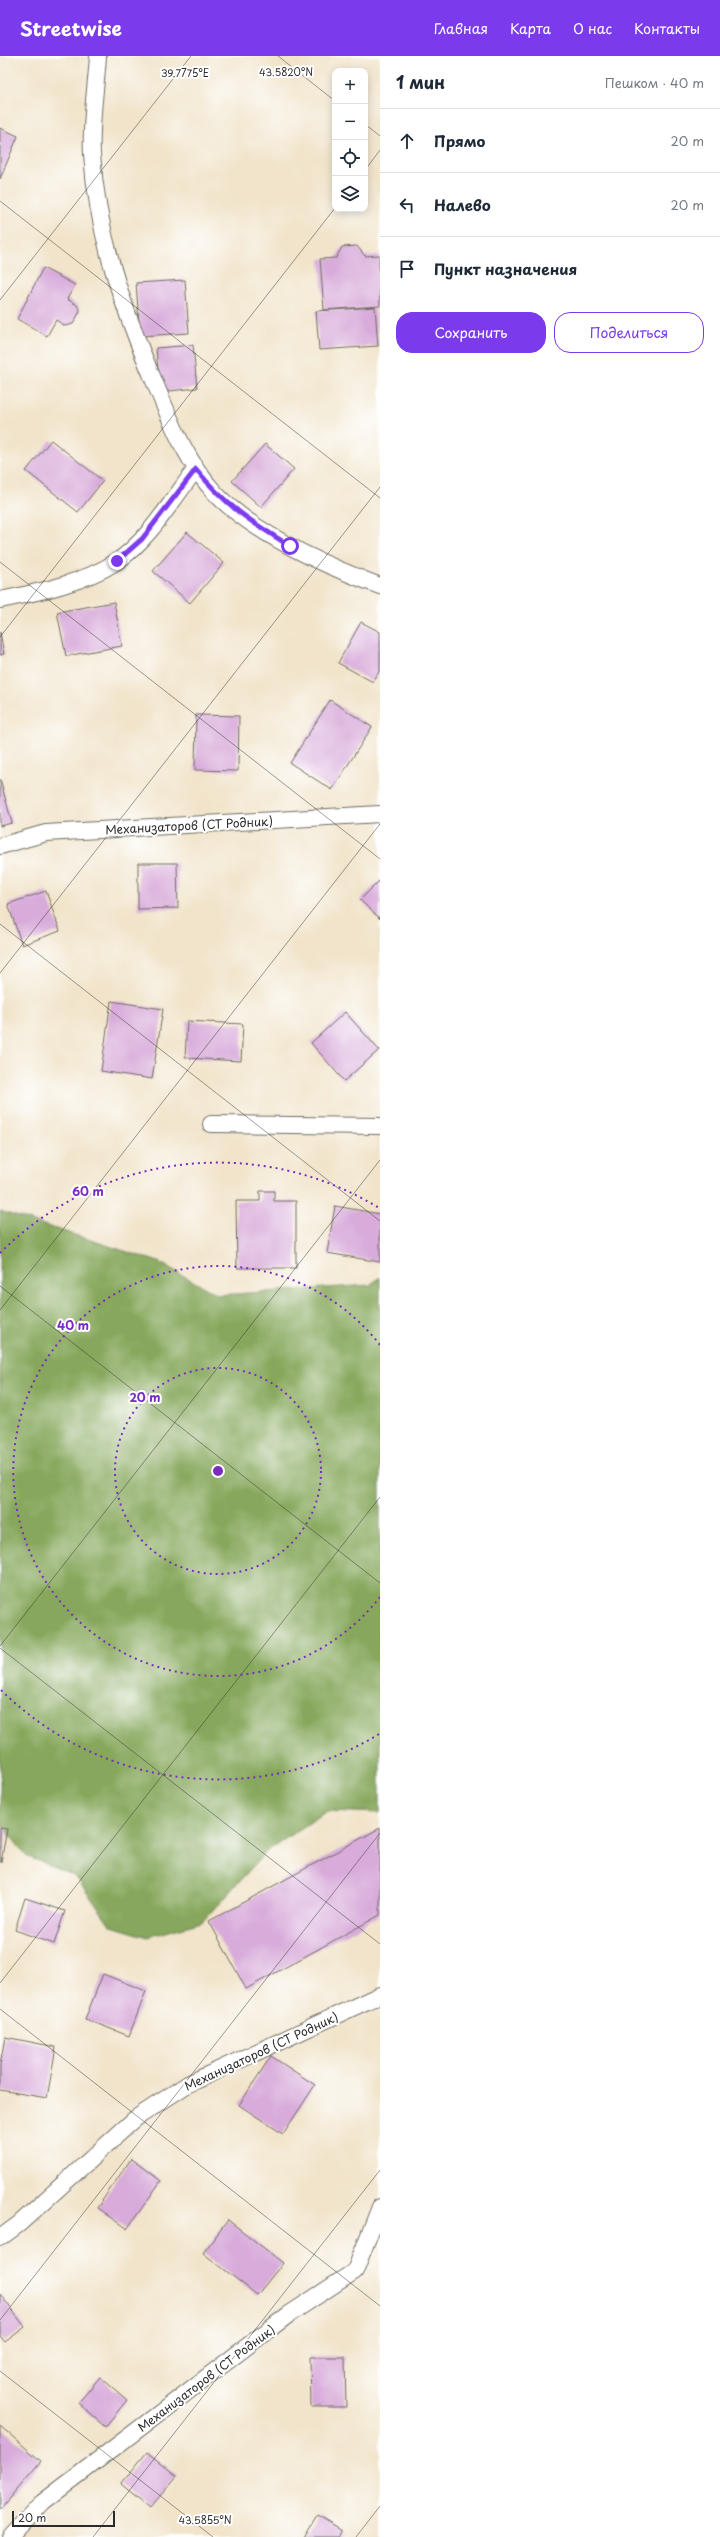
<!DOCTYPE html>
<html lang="ru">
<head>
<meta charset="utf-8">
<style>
	:root { --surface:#fff; --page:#f2f2f3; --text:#1f2937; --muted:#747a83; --line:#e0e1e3; --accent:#7c3aed }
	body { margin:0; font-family:"Playpen Sans",sans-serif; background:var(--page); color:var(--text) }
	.controls { position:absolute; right:12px; top:12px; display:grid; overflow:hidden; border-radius:8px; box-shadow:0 2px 10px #0003 }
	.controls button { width:36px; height:36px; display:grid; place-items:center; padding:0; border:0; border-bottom:1px solid var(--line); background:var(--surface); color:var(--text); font:20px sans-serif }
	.scale { position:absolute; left:12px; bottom:10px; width:103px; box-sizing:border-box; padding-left:4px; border:2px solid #2b2b2b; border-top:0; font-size:11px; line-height:14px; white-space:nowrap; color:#2b2b2b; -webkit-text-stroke:3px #fff; paint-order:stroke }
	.stop { position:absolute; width:12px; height:12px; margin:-9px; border:3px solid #7c3aed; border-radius:50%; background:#fff }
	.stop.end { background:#7c3aed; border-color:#fff; box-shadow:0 1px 4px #0008 }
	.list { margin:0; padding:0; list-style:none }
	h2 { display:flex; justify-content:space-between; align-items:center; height:52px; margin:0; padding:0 16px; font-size:17px }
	h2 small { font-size:13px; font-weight:400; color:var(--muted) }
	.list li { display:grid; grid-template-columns:26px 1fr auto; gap:12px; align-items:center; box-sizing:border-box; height:64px; padding:0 16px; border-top:1px solid var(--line) }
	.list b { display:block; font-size:15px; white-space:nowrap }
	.list em { font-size:13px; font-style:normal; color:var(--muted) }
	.actions { display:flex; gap:8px; padding:12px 16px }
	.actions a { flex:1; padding:9px 0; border:1px solid var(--accent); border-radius:16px; text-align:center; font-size:14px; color:var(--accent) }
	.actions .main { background:var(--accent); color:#fff }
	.icon { flex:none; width:22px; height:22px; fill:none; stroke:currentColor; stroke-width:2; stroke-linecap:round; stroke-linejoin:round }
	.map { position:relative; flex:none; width:380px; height:2481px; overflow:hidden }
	header { display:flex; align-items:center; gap:24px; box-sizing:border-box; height:56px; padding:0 20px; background:var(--accent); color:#fff }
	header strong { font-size:19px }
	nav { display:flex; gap:22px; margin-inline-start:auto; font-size:14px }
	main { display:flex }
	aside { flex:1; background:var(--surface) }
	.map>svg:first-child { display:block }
</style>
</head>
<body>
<header>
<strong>Streetwise</strong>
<nav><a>Главная</a><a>Карта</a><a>О нас</a><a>Контакты</a></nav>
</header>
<main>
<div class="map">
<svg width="380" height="2481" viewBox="0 0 380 2481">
	<rect width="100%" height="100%" fill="#fff"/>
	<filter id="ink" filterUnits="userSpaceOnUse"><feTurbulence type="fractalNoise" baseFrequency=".025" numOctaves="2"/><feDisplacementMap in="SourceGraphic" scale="8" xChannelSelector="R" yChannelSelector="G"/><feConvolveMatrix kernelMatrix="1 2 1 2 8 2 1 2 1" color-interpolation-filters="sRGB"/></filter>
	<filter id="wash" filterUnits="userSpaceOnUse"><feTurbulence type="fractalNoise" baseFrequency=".012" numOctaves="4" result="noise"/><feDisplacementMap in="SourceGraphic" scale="16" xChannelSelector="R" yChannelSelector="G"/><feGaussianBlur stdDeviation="0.9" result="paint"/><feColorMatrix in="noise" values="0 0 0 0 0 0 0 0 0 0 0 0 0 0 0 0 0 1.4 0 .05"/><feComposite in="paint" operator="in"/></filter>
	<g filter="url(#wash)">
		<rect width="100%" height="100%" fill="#f1e4ca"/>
		<path fill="#86a75c" stroke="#586944" d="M0 1155 159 1206 218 1239 370 1229 380 1221V1757L327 1755 267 1795 202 1866 148 1881 111 1870 75 1820 26 1800 0 1766Z"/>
		<g id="blocks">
			<g fill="#d8abda">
				<path d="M0 72 18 80 0 123Z"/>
				<path d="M357 190 365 200 379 199 380 250 324 254 320 203 336 202 342 191Z"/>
				<path d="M43 212 75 229 67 243 77 249 80 255 73 268 65 270 56 264 47 280 17 263Z"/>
				<path d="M185 224 189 277 140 280 136 227Z"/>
				<path d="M375 251 378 290 319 294 316 255Z"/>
				<path d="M193 289 197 332 160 336 156 292Z"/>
				<path d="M51 384 103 425 78 456 26 415Z"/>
				<path d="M265 388 294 413 261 451 232 425Z"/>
				<path d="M187 476 224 507 190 547 153 515Z"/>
				<path d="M114 546 122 590 66 600 57 556Z"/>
				<path d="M361 566 380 576V614L373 626 338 607Z"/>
				<path d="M0 576 4 598 0 599Z"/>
				<path d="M330 644 372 671 332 734 290 707Z"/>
				<path d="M196 659 239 660 238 715 195 714Z"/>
				<path d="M0 723 12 767 0 770Z"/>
				<path d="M138 807H177L178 852 138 853Z"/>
				<path d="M380 824V863L360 844Z"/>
				<path d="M46 835 60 875 22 889 8 848Z"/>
				<path d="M111 945 163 953 152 1023 101 1015Z"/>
				<path d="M345 956 379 994 344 1025 311 987Z"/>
				<path d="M187 965 243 968 241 1005 185 1002Z"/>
				<path d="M260 1135H274V1145H296V1212H237L236 1145H260Z"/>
				<path d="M335 1150 380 1158V1206L327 1197Z"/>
				<path d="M0 1772 7 1773 1 1806H0Z"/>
				<path d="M380 1772V1859L246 1933 209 1865Z"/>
				<path d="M25 1842 65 1855 54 1888 15 1874Z"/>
				<path d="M103 1918 146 1935 129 1980 85 1963Z"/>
				<path d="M5 1981 56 1991 47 2042 0 2034V2009Z"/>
				<path d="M271 2000 315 2029 283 2078 239 2049Z"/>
				<path d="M131 2103 161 2125 127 2173 97 2152Z"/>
				<path d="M228 2164 283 2207 257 2239 203 2197Z"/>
				<path d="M0 2238 25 2271 5 2286 0 2280Z"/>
				<path d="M310 2301H345L346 2351H311Z"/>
				<path d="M100 2321 127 2344 105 2371 78 2347Z"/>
				<path d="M0 2370 41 2405 0 2453Z"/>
				<path d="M147 2396 177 2420 150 2452 121 2428Z"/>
				<path d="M317 2459 342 2474 339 2481H304Z"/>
			</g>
		</g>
	</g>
	<g filter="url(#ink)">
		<use href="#blocks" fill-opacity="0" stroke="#706c63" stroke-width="1"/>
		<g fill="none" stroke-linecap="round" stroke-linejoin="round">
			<defs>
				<g id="lane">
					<path d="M98 0C96 32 90 66 92 98 97 178 123 252 154 325 171 365 185 404 215 437 255 479 326 510 380 530"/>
					<path d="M0 544C39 536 83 527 116 506 149 484 172 444 196 413"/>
					<path d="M0 790 46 777 380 758"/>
					<path d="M211 1068 380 1070"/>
					<path d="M0 2182 19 2168 136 2062 188 2028 380 1939"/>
					<path d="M11 2481 43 2446 288 2259 355 2215 380 2151"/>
				</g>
			</defs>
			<use href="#lane" stroke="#706c63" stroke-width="18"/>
			<use href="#lane" stroke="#fff" stroke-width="16"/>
		</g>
	</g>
	<g fill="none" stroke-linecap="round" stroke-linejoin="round" filter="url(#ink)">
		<path stroke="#7c3aed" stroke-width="5" d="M117 505 142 483 196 413C227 451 250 465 290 490"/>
	</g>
	<path fill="none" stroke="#2b2b2b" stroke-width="1" stroke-opacity="0.45" d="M278 0 335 45M365 68 380 80M365 114 380 94M0 145 380 442M0 244 191 0M0 506 380 803M0 581 335 152M0 868 380 1165M0 917 380 431M0 1230 380 1527M0 1254 380 768M0 1590 380 1104M0 1592 380 1888M0 1927 380 1441M0 1953 380 2250M0 2264 380 1777M0 2315 213 2481M93 2481 380 2114M356 2481 380 2450"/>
	<g fill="none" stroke="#7b2cbf" stroke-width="2" stroke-dasharray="2 4">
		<circle cx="218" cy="1415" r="103"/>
		<path d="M380 1541A205 205 0 1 1 380 1289"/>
		<path d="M379 1678A308 308 0 0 1 0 1633M0 1197A308 308 0 0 1 379 1152"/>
	</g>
	<g text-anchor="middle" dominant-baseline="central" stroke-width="4" stroke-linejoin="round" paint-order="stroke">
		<g font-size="12" fill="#2b2b2b" stroke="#fff">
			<text transform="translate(189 769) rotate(-3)">Механизаторов (СТ Родник)</text>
			<text transform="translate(261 1995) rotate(-25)">Механизаторов (СТ Родник)</text>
			<text transform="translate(206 2322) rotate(-37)">Механизаторов (СТ Родник)</text>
		</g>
	</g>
	<g font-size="10" text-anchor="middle" fill="#2b2b2b" stroke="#fff" stroke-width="4" stroke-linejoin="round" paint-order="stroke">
		<text x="286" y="20">43.5820°N</text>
		<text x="185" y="21">39.7775°E</text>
		<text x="205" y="2468">43.5855°N</text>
	</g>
	<circle cx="218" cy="1415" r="6" fill="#7b2cbf" stroke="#fff" stroke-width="2"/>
	<g font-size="12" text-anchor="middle" font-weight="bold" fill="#7b2cbf" stroke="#fff" stroke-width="4" stroke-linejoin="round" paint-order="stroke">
		<text x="88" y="1140">60 m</text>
		<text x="73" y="1274">40 m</text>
		<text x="145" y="1346">20 m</text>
	</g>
</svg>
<div class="controls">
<button>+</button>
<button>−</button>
<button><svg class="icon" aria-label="locate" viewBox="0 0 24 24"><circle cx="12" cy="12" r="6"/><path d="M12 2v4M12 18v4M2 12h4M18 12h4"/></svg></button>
<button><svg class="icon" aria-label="layers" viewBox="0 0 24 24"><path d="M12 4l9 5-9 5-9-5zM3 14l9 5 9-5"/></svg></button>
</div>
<div class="scale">20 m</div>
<div class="stop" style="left:290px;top:490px"></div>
<div class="stop end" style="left:117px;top:505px"></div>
</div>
<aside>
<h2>1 мин<small>Пешком · 40 m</small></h2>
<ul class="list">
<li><svg class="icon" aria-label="ahead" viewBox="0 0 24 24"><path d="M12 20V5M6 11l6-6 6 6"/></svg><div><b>Прямо</b></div><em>20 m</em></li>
<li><svg class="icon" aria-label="left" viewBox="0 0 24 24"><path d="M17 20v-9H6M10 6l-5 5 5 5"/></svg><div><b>Налево</b></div><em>20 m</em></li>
<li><svg class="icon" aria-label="arrive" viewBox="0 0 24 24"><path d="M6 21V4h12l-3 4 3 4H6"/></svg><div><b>Пункт назначения</b></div></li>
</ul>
<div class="actions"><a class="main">Сохранить</a><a>Поделиться</a></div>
</aside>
</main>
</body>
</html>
